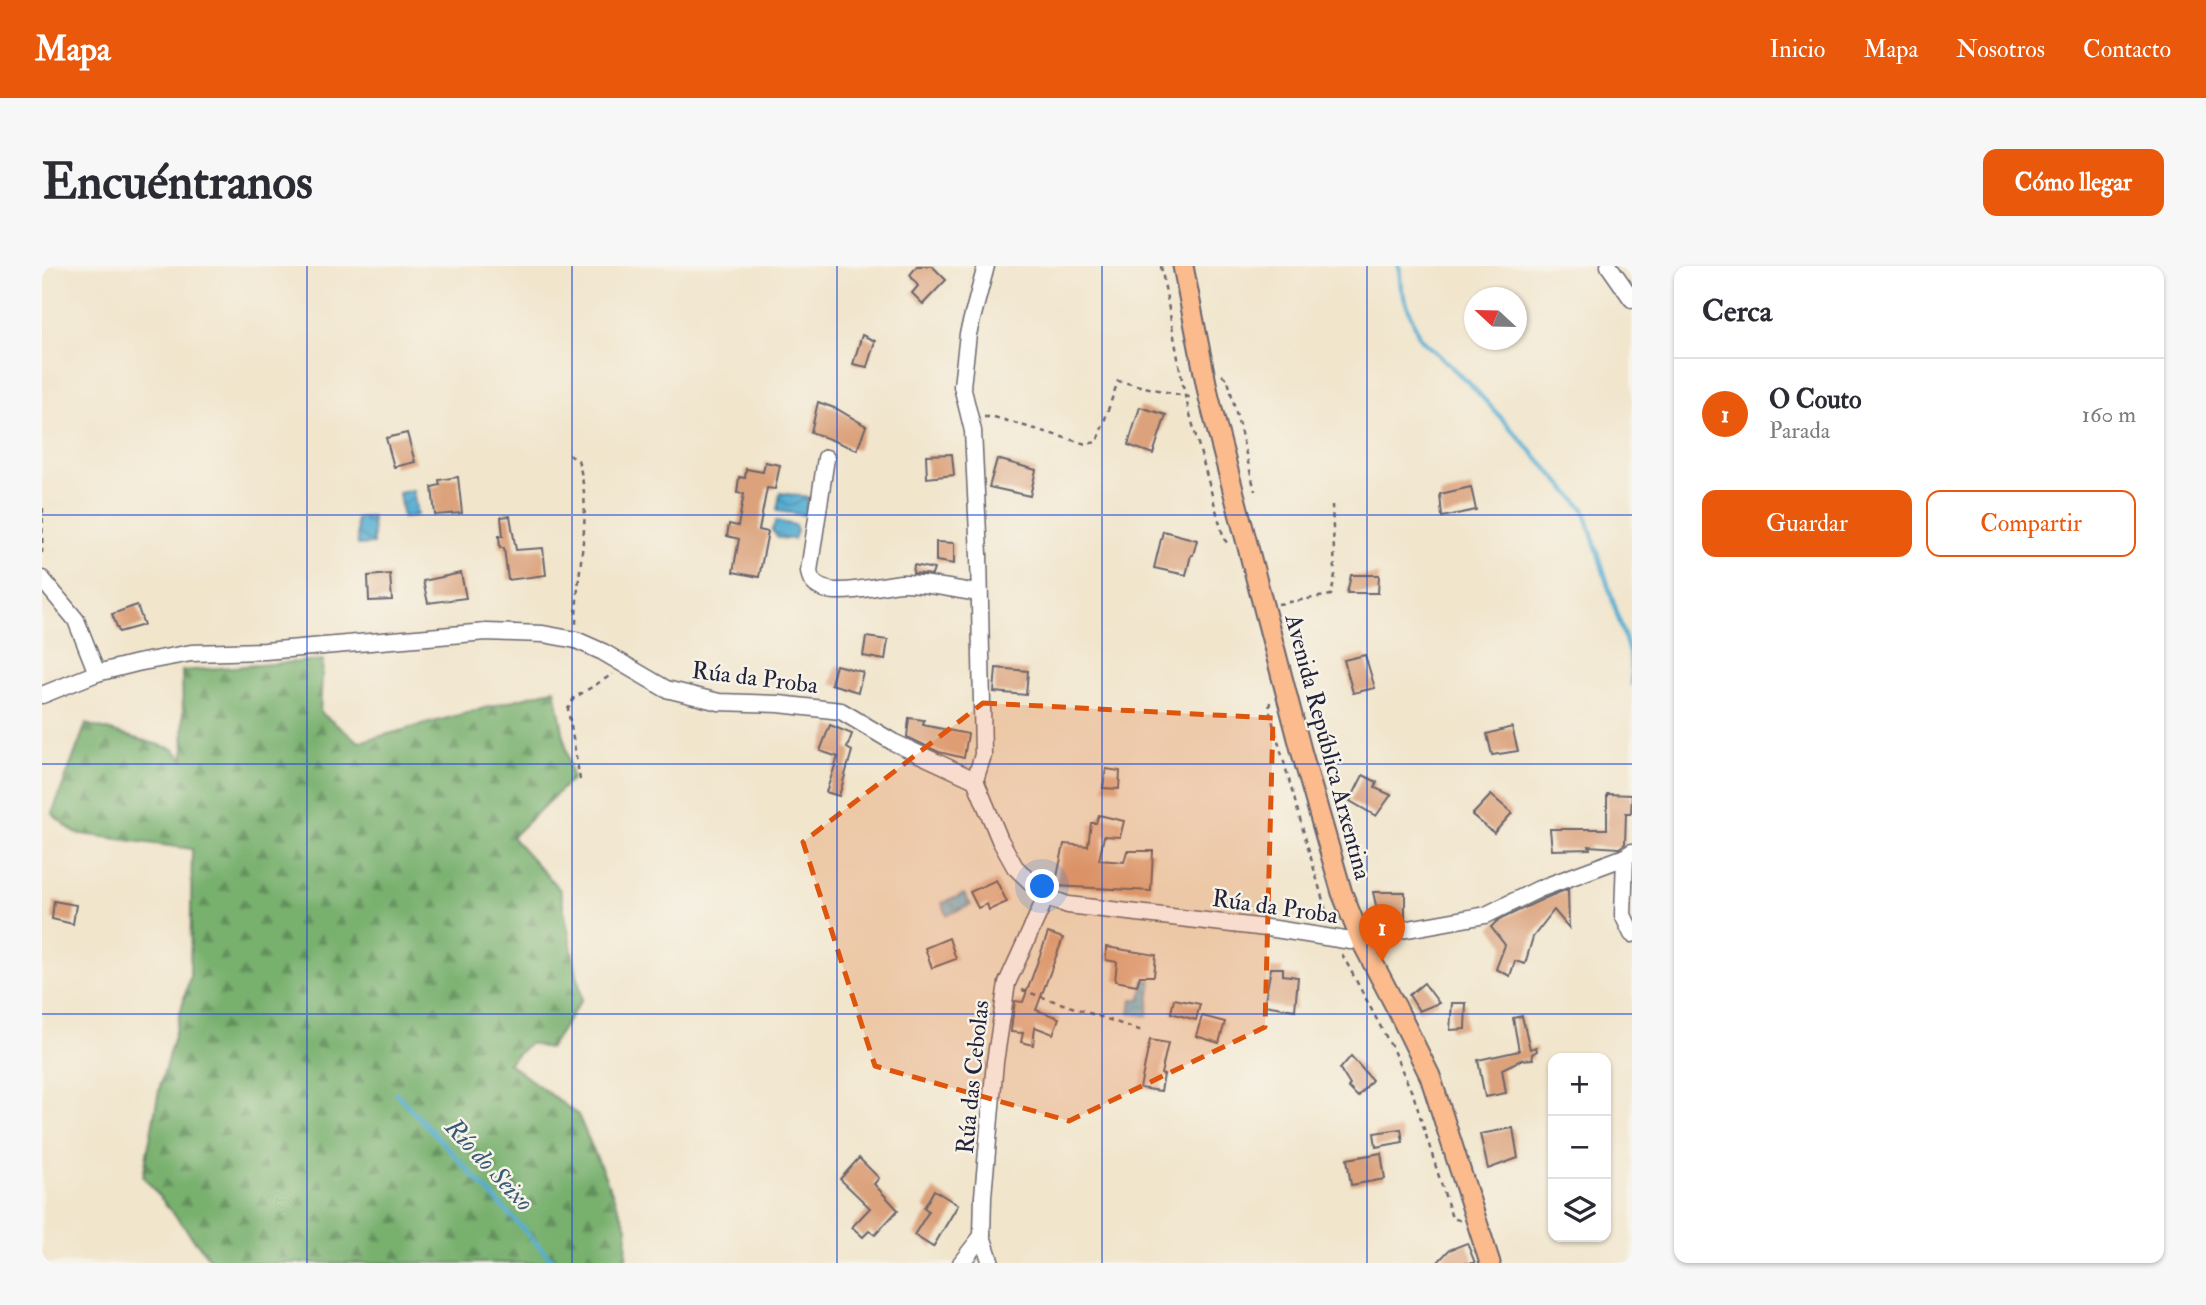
<!DOCTYPE html>
<html lang="es">
<head>
<meta charset="utf-8">
<style>
	:root { --surface:#fff; --page:#f7f7f7; --text:#2b2b33; --muted:#7c7c81; --line:#e1e1e2; --accent:#ea580c }
	body { margin:0; font-family:"IM FELL Double Pica",serif; background:var(--page); color:var(--text) }
	.controls { position:absolute; right:21px; bottom:21px; display:grid; overflow:hidden; border-radius:14px; box-shadow:0 2px 5px #0004 }
	.controls button { width:63px; height:63px; display:grid; place-items:center; padding:0; border:0; border-bottom:2px solid var(--line); background:var(--surface); color:var(--text); font:35px sans-serif }
	.compass { position:absolute; left:1422px; top:21px; width:63px; height:63px; border-radius:50%; background:var(--surface); box-shadow:0 2px 5px #0004; rotate:292deg }
	.you { position:absolute; left:1001px; top:621px; width:24px; height:24px; margin:-18px; border:5px solid #fff; border-radius:50%; background:#1a73e8; box-shadow:0 0 0 10px #1a73e833 }
	.badge { display:grid; place-items:center; width:46px; height:46px; border-radius:50%; background:var(--accent); color:#fff; font-size:23px; font-weight:700 }
	.pin { position:absolute; translate:-50% -58px; filter:drop-shadow(0 2px 4px #0008) }
	.pin::after { content:''; position:absolute; top:37px; width:24px; height:21px; background:inherit; clip-path:polygon(0 0,100% 0,50% 100%) }
	.list { margin:0; padding:0; list-style:none }
	h2 { display:flex; justify-content:space-between; align-items:center; height:91px; margin:0; padding:0 28px; font-size:30px }
	h2 small { font-size:23px; font-weight:400; color:var(--muted) }
	.list li { display:grid; grid-template-columns:46px 1fr auto; gap:21px; align-items:center; box-sizing:border-box; height:112px; padding:0 28px; border-top:2px solid var(--line) }
	.list b { display:block; font-size:26px; white-space:nowrap }
	.list p { margin:0; font-size:23px; white-space:nowrap; color:var(--muted) }
	.list em { font-size:23px; font-style:normal; color:var(--muted) }
	.actions { display:flex; gap:14px; padding:21px 28px }
	.actions a { flex:1; padding:16px 0; border:2px solid var(--accent); border-radius:14px; text-align:center; font-size:24px; color:var(--accent) }
	.actions .main { background:var(--accent); color:#fff }
	.icon { flex:none; width:38px; height:38px; fill:none; stroke:currentColor; stroke-width:2; stroke-linecap:round; stroke-linejoin:round }
	.map { position:relative; flex:none; width:1590px; height:997px; overflow:hidden; border-radius:14px }
	header { display:flex; align-items:center; gap:42px; box-sizing:border-box; height:98px; padding:0 35px; background:var(--accent); color:#fff }
	header strong { font-size:33px }
	nav { display:flex; gap:38px; margin-inline-start:auto; font-size:24px }
	.intro { display:flex; align-items:center; justify-content:space-between; box-sizing:border-box; height:168px; padding:0 42px }
	h1 { margin:0; font-size:49px }
	.button { padding:18px 32px; border-radius:14px; background:var(--accent); color:#fff; font-size:24px; font-weight:700 }
	main { display:flex; gap:42px; padding:0 42px }
	aside { flex:1; background:var(--surface); border-radius:14px; box-shadow:0 2px 5px #0004 }
	.map>svg:first-child { display:block }
</style>
</head>
<body>
<header>
<strong>Mapa</strong>
<nav><a>Inicio</a><a>Mapa</a><a>Nosotros</a><a>Contacto</a></nav>
</header>
<div class="intro"><h1>Encuéntranos</h1><a class="button">Cómo llegar</a></div>
<main>
<div class="map">
<svg width="1590" height="997" viewBox="0 0 1590 997">
	<defs>
		<pattern id="forest-firs" width="22" height="20" patternUnits="userSpaceOnUse" patternTransform="scale(1.75)"><rect width="22" height="20" fill="#78b06e"/><path d="M5 1l3.5 6h-7zM16 11l3.5 6h-7z" fill="#628f5c"/></pattern>
		<pattern id="water-waves" width="16" height="10" patternUnits="userSpaceOnUse" patternTransform="scale(1.75)"><rect width="16" height="10" fill="#55add2"/><path d="M0 5q4-4 8 0t8 0" fill="none" stroke="#468cac"/></pattern>
	</defs>
	<rect width="100%" height="100%" fill="#f7f3e8"/>
	<filter id="ink" filterUnits="userSpaceOnUse"><feTurbulence type="fractalNoise" baseFrequency=".0143" numOctaves="2"/><feDisplacementMap in="SourceGraphic" scale="14" xChannelSelector="R" yChannelSelector="G"/><feConvolveMatrix kernelMatrix="1 2 1 2 8 2 1 2 1" color-interpolation-filters="sRGB"/></filter>
	<filter id="wash" filterUnits="userSpaceOnUse"><feTurbulence type="fractalNoise" baseFrequency=".00686" numOctaves="4" result="noise"/><feDisplacementMap in="SourceGraphic" scale="28" xChannelSelector="R" yChannelSelector="G"/><feGaussianBlur stdDeviation="1.57" result="paint"/><feColorMatrix in="noise" values="0 0 0 0 0 0 0 0 0 0 0 0 0 0 0 0 0 1.4 0 .05"/><feComposite in="paint" operator="in"/></filter>
	<g filter="url(#wash)">
		<rect width="100%" height="100%" fill="#f1e5cc"/>
		<path fill="url(#forest-firs)" stroke="#4d6954" stroke-width="2" d="M281 394 278 446 317 476 513 423 530 513 470 571 518 624 540 733 507 783 487 777 466 797 536 849 585 961 584 997H171L101 910 117 824 148 711 150 583 33 567 10 548 44 458 131 483 142 493 140 405Z"/>
		<g fill="url(#water-waves)" stroke="#3c6886" stroke-width="2">
			<path d="M371 224 375 249 361 252 357 227Z"/>
			<path d="M738 227 766 231 764 249 735 245Z"/>
			<path d="M330 251 331 278 316 279 314 252Z"/>
			<path d="M734 255 753 259 755 265 752 273 736 272 730 264Z"/>
			<path d="M922 628 929 639 905 649 900 637Z"/>
			<path d="M1102 714 1110 715 1105 750 1088 747 1090 733 1099 734Z"/>
		</g>
		<g fill="none" stroke-linecap="round" stroke-linejoin="round">
			<g stroke="#55add2" stroke-width="4.5">
				<path d="M1357 0 1359 22 1377 71 1429 119 1542 243 1588 389 1590 418"/>
				<path d="M354 827 513 997"/>
			</g>
		</g>
		<g id="blocks">
			<g fill="#dba27b">
				<path d="M875 0H890L904 14 881 38 870 27 876 20 868 9Z"/>
				<path d="M820 69 833 75 825 101 811 98Z"/>
				<path d="M776 136 795 143 824 160 815 184 769 166Z"/>
				<path d="M1098 141 1124 149 1111 188 1086 179Z"/>
				<path d="M365 167 373 196 352 201 344 172Z"/>
				<path d="M910 188 912 209 885 212 884 189Z"/>
				<path d="M955 193 994 204 988 230 947 221Z"/>
				<path d="M723 196 738 199 733 223 725 222 717 264 726 266 717 311 691 306 697 273 685 270 687 258 696 260 702 228 695 227 697 211 703 212 704 203 721 206Z"/>
				<path d="M416 211 420 247 393 249 390 221 398 219 397 214Z"/>
				<path d="M1429 221 1434 244 1400 251 1398 228Z"/>
				<path d="M468 250 474 284 501 282 504 309 466 314 462 282H458L457 270H461L459 251Z"/>
				<path d="M1121 265 1155 274 1151 289H1149L1144 309 1112 302Z"/>
				<path d="M894 276 912 277V298L894 295Z"/>
				<path d="M872 299 892 303 890 309 871 307Z"/>
				<path d="M419 307 424 332 386 337 381 315Z"/>
				<path d="M348 308 350 334 327 335 326 310Z"/>
				<path d="M1309 309H1337L1336 327H1305Z"/>
				<path d="M95 339 102 359 77 366 70 348Z"/>
				<path d="M824 371 846 374 843 394 821 390Z"/>
				<path d="M1323 389 1333 422 1311 427 1302 394Z"/>
				<path d="M794 399 821 406 816 426 789 418Z"/>
				<path d="M954 402 986 405 984 429 952 426Z"/>
				<path d="M867 452 882 454 881 459 926 468 922 492 897 486 865 471Z"/>
				<path d="M788 459 810 468 805 482 810 485 797 530 784 526 796 491 778 485Z"/>
				<path d="M1470 461 1476 485 1450 489 1445 468Z"/>
				<path d="M1064 503 1078 505 1077 523 1061 522Z"/>
				<path d="M1321 509 1335 516 1333 522 1349 529 1334 550 1308 535Z"/>
				<path d="M1565 528 1590 529 1589 547H1584L1583 578 1577 582 1547 580 1548 583 1510 584 1508 563H1565Z"/>
				<path d="M1449 529 1470 547 1452 567 1430 549Z"/>
				<path d="M1057 549 1082 555 1078 571 1062 570 1057 594 1082 596 1085 585H1111L1109 625 1013 620 1022 578 1046 580 1049 557H1054Z"/>
				<path d="M954 614 965 636 947 644 945 638 936 642 928 626Z"/>
				<path d="M1526 623 1527 662 1512 644 1491 671 1483 698 1473 695 1468 710 1454 703 1463 679 1449 661 1455 655 1501 633Z"/>
				<path d="M1331 626H1363V653L1338 657Z"/>
				<path d="M12 635 34 639 31 658 10 653Z"/>
				<path d="M1006 667 1021 672 994 744 1017 752 1011 768 993 761 991 779 979 776 981 767 969 766 970 755 973 735 981 736Z"/>
				<path d="M907 672 914 693 890 702 883 682Z"/>
				<path d="M1064 681 1114 689 1112 710H1098L1095 719 1073 715 1075 696 1064 694Z"/>
				<path d="M1229 702H1241V709L1256 711 1253 744 1222 739Z"/>
				<path d="M1382 717 1397 737 1377 745 1367 729Z"/>
				<path d="M1132 733 1158 738 1154 754 1129 747Z"/>
				<path d="M1410 737H1424L1423 763 1408 764Z"/>
				<path d="M1160 750 1183 756 1177 777 1154 770Z"/>
				<path d="M1480 750 1488 783 1494 781 1495 785 1490 788 1491 793 1479 794 1460 803 1464 827 1443 831 1436 794 1477 785 1471 752Z"/>
				<path d="M1108 774 1126 777 1119 808 1122 809 1119 825 1098 822Z"/>
				<path d="M1309 790 1330 814 1316 831 1306 821 1308 819 1298 803Z"/>
				<path d="M1471 862 1476 892 1446 903 1438 868Z"/>
				<path d="M1359 863 1361 876 1334 881 1332 867Z"/>
				<path d="M1339 887 1343 913 1309 919 1305 893Z"/>
				<path d="M817 892 837 912 832 918 856 944 833 969 827 965 821 971 810 961 828 942 798 913Z"/>
				<path d="M892 924 916 939 891 981 872 969 887 945 882 942Z"/>
				<path d="M1425 977 1433 997H1395L1407 984Z"/>
			</g>
		</g>
	</g>
	<g filter="url(#ink)">
		<use href="#blocks" fill-opacity="0" stroke="#6a666e" stroke-width="2"/>
		<g fill="none" stroke-linecap="round" stroke-linejoin="round">
			<defs>
				<g id="minor">
					<path d="M1567 0 1590 33"/>
					<path d="M784 192 767 305C771 341 837 318 860 317 882 316 915 324 937 327"/>
					<path d="M0 313 34 354 55 407 95 397 149 387 223 385 444 366 501 368 534 374 561 386 624 423 677 436 737 438 799 445 851 476 933 514 958 574 973 601 1004 631 1026 639 1233 663 1309 675 1338 668 1444 649 1497 623 1583 591 1590 586"/>
					<path d="M0 429 55 407"/>
					<path d="M933 514 941 489 937 289 931 165 920 120 926 68 944 0"/>
					<path d="M1583 591 1581 649 1590 668"/>
					<path d="M940 970 949 997"/>
					<path d="M919 997 940 970 941 930 953 796 965 717 1004 631"/>
				</g>
				<path id="major" d="M1141 0 1167 132 1259 484 1300 627 1319 674 1355 743 1388 810 1448 997"/>
			</defs>
			<use href="#minor" stroke="#6a666e" stroke-width="19"/>
			<use href="#major" stroke="#6a666e" stroke-width="23"/>
			<g stroke="#6a666e" stroke-width="2.5" stroke-dasharray="5 5" stroke-linecap="butt">
				<path d="M1119 0 1143 130 1182 273 1187 279"/>
				<path d="M1180 109 1186 114 1213 225"/>
				<path d="M942 151H952L1044 178 1055 176 1076 115 1151 132"/>
				<path d="M527 189 536 194C552 249 534 302 534 358"/>
				<path d="M0 287 1 239"/>
				<path d="M1236 338 1289 329 1293 309 1290 239"/>
				<path d="M1228 436 1227 443 1287 656"/>
				<path d="M538 514 526 443 532 432 571 408"/>
				<path d="M1300 688 1350 782 1372 831 1410 952 1418 954"/>
				<path d="M980 724 1100 765"/>
			</g>
			<use href="#minor" stroke="#fff" stroke-width="16"/>
			<use href="#major" stroke="#fbbb8d" stroke-width="19"/>
		</g>
	</g>
	<path fill="#de560e" fill-opacity="0.2" stroke="#de560e" stroke-width="5" stroke-dasharray="14 9" stroke-linejoin="round" d="M941 437 1231 452 1223 761 1027 855 833 800 761 576Z"/>
	<path fill="none" stroke="#1d4ed8" stroke-width="2" stroke-opacity="0.55" d="M265 0V997M530 0V997M795 0V997M1060 0V997M1325 0V997M0 249H1590M0 498H1590M0 748H1590"/>
	<g text-anchor="middle" dominant-baseline="central" stroke-width="5" stroke-linejoin="round" paint-order="stroke">
		<g font-size="24" fill="#22223b" stroke="#f7f3e8">
			<text transform="translate(713 412) rotate(7)">Rúa da Proba</text>
			<text transform="translate(1286 481) rotate(75)">Avenida República Arxentina</text>
			<text transform="translate(1233 641) rotate(8)">Rúa da Proba</text>
			<text transform="translate(931 811) rotate(-84)">Rúa das Cebolas</text>
		</g>
		<g font-size="26" font-style="italic" fill="#365a77" stroke="#f7f3e8">
			<text transform="translate(447 899) rotate(47)">Río do Seixo</text>
		</g>
	</g>
</svg>
<div class="controls">
<button>+</button>
<button>−</button>
<button><svg class="icon" aria-label="layers" viewBox="0 0 24 24"><path d="M12 4l9 5-9 5-9-5zM3 14l9 5 9-5"/></svg></button>
</div>
<svg class="compass" viewBox="-18 -18 36 36"><path d="M0-13l5 13h-10z" fill="#e53935"/><path d="M0 13l5-13h-10z" fill="#7c7c81"/></svg>
<div class="you"></div>
<div class="pin badge" style="left:1340px;top:696px">1</div>
</div>
<aside>
<h2>Cerca<small></small></h2>
<ul class="list">
<li><span class="badge">1</span><div><b>O Couto</b><p>Parada</p></div><em>160 m</em></li>
</ul>
<div class="actions"><a class="main">Guardar</a><a>Compartir</a></div>
</aside>
</main>
</body>
</html>
